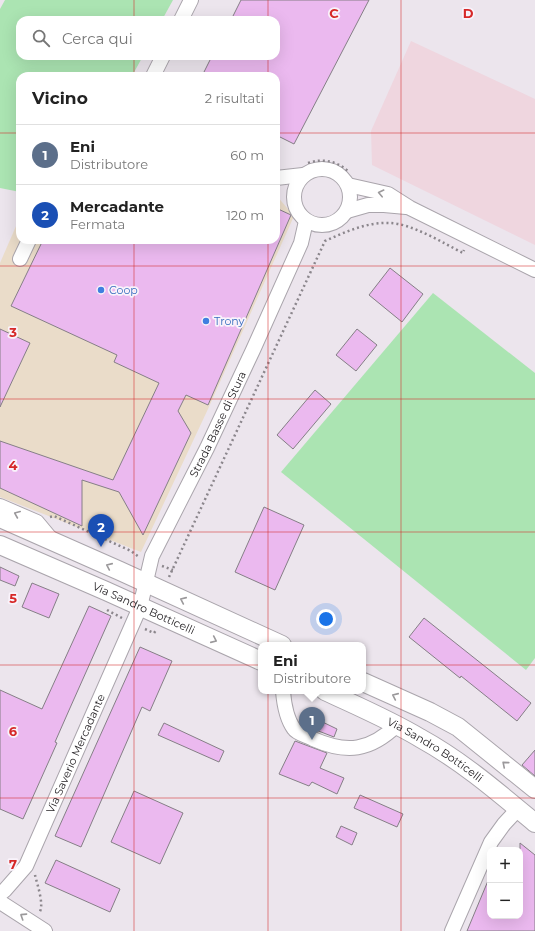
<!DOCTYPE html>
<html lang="it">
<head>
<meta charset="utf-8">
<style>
	:root { --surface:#fff; --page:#f6f6f6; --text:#222; --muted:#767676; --line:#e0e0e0; --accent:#7a7920 }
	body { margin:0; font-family:Montserrat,sans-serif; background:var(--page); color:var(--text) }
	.controls { position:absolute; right:12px; bottom:12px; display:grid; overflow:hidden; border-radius:8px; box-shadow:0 4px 16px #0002 }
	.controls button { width:36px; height:36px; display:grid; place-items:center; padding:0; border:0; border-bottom:1px solid var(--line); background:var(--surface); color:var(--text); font:20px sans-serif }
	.you { position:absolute; left:326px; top:619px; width:14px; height:14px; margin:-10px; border:3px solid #fff; border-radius:50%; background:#1a73e8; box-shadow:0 0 0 6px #1a73e833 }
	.badge { display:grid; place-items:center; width:26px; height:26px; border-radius:50%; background:var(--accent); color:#fff; font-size:13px; font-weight:700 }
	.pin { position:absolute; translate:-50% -33px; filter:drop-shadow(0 1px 2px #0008) }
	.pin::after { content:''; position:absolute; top:21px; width:14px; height:12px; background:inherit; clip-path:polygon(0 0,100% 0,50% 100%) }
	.popup { position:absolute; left:258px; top:642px; width:108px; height:52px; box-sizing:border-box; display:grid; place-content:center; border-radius:8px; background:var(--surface); filter:drop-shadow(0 1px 3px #0005); font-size:13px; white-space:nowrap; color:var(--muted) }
	.popup b { font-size:15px; color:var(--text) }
	.popup::after { content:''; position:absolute; left:50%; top:100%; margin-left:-8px; border:8px solid transparent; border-top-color:var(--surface) }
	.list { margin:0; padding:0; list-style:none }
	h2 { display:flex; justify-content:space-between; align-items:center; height:52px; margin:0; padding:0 16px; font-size:17px }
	h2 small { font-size:13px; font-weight:400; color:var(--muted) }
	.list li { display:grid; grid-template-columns:26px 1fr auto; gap:12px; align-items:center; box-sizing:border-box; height:60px; padding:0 16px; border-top:1px solid var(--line) }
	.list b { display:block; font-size:15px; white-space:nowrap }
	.list p { margin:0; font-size:13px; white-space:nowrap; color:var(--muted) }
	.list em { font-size:13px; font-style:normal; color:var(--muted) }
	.icon { flex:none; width:22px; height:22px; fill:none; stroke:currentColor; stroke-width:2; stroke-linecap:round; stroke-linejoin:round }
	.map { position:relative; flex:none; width:535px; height:931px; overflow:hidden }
	.search { position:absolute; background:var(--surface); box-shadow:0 4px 16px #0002; left:16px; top:16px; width:264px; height:44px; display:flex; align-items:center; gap:10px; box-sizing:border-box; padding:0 14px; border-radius:12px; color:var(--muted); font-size:15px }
	.panel { position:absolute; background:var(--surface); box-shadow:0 4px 16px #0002; left:16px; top:72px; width:264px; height:172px; border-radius:12px }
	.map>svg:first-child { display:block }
</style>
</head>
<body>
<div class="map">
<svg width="535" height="931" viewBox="0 0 535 931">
	<rect width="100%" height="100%" fill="#ece5ed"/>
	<path fill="#eadcc9" d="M276 195 294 216 208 409 141 552 0 497V263L20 217V240H276Z"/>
	<path fill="#efd6df" d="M411 41 535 99V245L372 165 371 131Z"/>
	<g fill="#abe4b2">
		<path d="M5 0H173L162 20H20V56H143L132 76H20V192L0 188V9Z"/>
		<path d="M433 293 535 373V658L526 670 281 472Z"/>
	</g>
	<g fill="#ebb9ef" stroke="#857f86">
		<path d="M241 0H369L294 144 276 135V76H202L212 56H276V20H231Z"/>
		<path d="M276 208 291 215 208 405 186 395 178 411 191 433 143 535 119 492 82 480V526L0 488V441L113 480 159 383 114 362 117 355 11 306 43 240H276Z"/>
		<path d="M390 268 423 294 402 322 369 295Z"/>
		<path d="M0 329 30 343 0 407Z"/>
		<path d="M357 329 377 345 356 371 336 355Z"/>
		<path d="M315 390 331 404 293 449 277 435Z"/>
		<path d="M264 507 304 525 275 590 235 572Z"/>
		<path d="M0 567 19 576 15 586 0 580Z"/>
		<path d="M32 583 59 594 49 618 22 607Z"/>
		<path d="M89 606 111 616 70 708 55 742 57 743 23 819 0 809V690L42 709Z"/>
		<path d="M424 618 531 703 517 721 461 676 460 678 409 637Z"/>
		<path d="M140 647 172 661 150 711 142 707 81 847 55 836Z"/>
		<path d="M308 715 337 729 334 737 303 725Z"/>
		<path d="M164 723 224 751 219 762 158 735Z"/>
		<path d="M295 741 327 753 320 768 344 778 337 794 312 782 309 786 279 774Z"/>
		<path d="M535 750V776L522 765Z"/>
		<path d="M134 791 183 813 160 864 111 842Z"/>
		<path d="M360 795 403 814 397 827 354 808Z"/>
		<path d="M341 826 357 833 352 845 336 837Z"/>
		<path d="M520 843 535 855V931H467L490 876V916H520Z"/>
		<path d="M56 860 120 889 110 912 45 883Z"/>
	</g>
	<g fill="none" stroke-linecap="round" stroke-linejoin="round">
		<defs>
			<g id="minor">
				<path d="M181 20 191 0"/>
				<path d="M153 76 163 56"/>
				<circle cx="322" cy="197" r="28"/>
				<path d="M276 178 303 175"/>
				<path d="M348 185 388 194 410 208 535 270"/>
				<path d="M347 211 368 205H384L406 207"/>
				<path d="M20 259 29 240"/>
				<path d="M0 506 37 522 52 540"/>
				<path d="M283 691C284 704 286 718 294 729 297 734 308 736 313 739 347 754 370 751 397 725"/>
				<path id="s1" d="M0 894 5 890 26 866 140 607 152 556 207 448 253 350 301 243 306 221"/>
				<path d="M0 902 45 931"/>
				<path d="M452 931 491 842 504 824 518 809"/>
			</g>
			<g id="major">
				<path d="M0 518 120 571 282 645"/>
				<path id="s2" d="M0 545 106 591 261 661"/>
				<path d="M363 682 430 712 458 727 535 789"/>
				<path id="s3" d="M325 691C357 706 390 720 420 738 462 761 499 793 535 823"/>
			</g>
		</defs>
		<use href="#minor" stroke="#aaa5ac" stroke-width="16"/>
		<use href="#major" stroke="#aaa5ac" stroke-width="20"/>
		<g stroke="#8b868c" stroke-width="2.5" stroke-dasharray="2 3" stroke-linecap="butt">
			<path d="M308 163C323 158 337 161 349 172"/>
			<path d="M50 517 54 516 131 551 139 557"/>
			<path d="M162 566 173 570"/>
			<path d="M169 577 325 241C345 232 367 222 389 223 411 223 443 243 463 253L464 250"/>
			<path d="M107 610 122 618"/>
			<path d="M145 629 154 633 157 629"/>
			<path d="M35 875C37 884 45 906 39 913"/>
		</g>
		<use href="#minor" stroke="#fff" stroke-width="14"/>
		<use href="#major" stroke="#fff" stroke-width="18"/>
	</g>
	<defs><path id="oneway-chevron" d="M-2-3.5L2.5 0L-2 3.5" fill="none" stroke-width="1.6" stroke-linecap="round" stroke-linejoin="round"/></defs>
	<g stroke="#9b999b">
		<use href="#oneway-chevron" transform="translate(381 193) rotate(-167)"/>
		<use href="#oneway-chevron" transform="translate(17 514) rotate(-157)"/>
		<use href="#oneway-chevron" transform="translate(109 566) rotate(-156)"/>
		<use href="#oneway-chevron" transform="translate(183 600) rotate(-156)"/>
		<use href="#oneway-chevron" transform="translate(214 640) rotate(24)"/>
		<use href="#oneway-chevron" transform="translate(395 696) rotate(-156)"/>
		<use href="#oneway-chevron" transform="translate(505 764) rotate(-140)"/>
		<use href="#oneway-chevron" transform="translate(23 916) rotate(-147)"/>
	</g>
	<path fill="none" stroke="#d62828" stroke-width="1" stroke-opacity="0.55" d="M134 0V20M268 0V20M401 0V931M134 56V76M268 56V76M0 133H20M276 133H535M134 240V931M268 240V931M0 266H535M0 399H535M0 532H535M0 665H535M0 798H535"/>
	<g fill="#3f7fe0" stroke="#f9f3fb" stroke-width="1.5">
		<circle cx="101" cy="290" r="4"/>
		<circle cx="206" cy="321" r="4"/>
	</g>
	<g text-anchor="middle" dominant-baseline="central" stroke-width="3.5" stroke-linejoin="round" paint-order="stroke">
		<g font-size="11" fill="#366cbe" stroke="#f9f3fb" text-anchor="start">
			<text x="109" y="290">Coop</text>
			<text x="214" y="321">Trony</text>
		</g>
		<g font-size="11" fill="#201d20" stroke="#f9f3fb">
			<text stroke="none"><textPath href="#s1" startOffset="521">Strada Basse di Stura</textPath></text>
			<text stroke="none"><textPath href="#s2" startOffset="157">Via Sandro Botticelli</textPath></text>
			<text stroke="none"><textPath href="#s3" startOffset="125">Via Sandro Botticelli</textPath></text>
			<text stroke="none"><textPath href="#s1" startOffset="161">Via Saverio Mercadante</textPath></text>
		</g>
	</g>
	<g font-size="13" text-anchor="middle" font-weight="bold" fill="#d62828" stroke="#f9f3fb" stroke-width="3.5" stroke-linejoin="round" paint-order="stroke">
		<text x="334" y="18">C</text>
		<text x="468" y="18">D</text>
		<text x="13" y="337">3</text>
		<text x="13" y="470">4</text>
		<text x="13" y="603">5</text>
		<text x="13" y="736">6</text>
		<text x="13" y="869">7</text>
	</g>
</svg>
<div class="controls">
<button>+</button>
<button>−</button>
</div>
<div class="you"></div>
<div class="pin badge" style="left:312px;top:740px;background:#5c6f8a">1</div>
<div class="popup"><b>Eni</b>Distributore</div>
<div class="pin badge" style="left:101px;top:547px;background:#1a4fb4">2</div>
<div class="search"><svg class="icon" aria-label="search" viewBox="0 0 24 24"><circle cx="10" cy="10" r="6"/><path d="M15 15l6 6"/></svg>Cerca qui</div>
<section class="panel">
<h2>Vicino<small>2 risultati</small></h2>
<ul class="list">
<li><span class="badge" style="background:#5c6f8a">1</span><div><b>Eni</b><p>Distributore</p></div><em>60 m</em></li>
<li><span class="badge" style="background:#1a4fb4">2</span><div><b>Mercadante</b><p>Fermata</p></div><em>120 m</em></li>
</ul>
</section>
</div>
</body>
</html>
